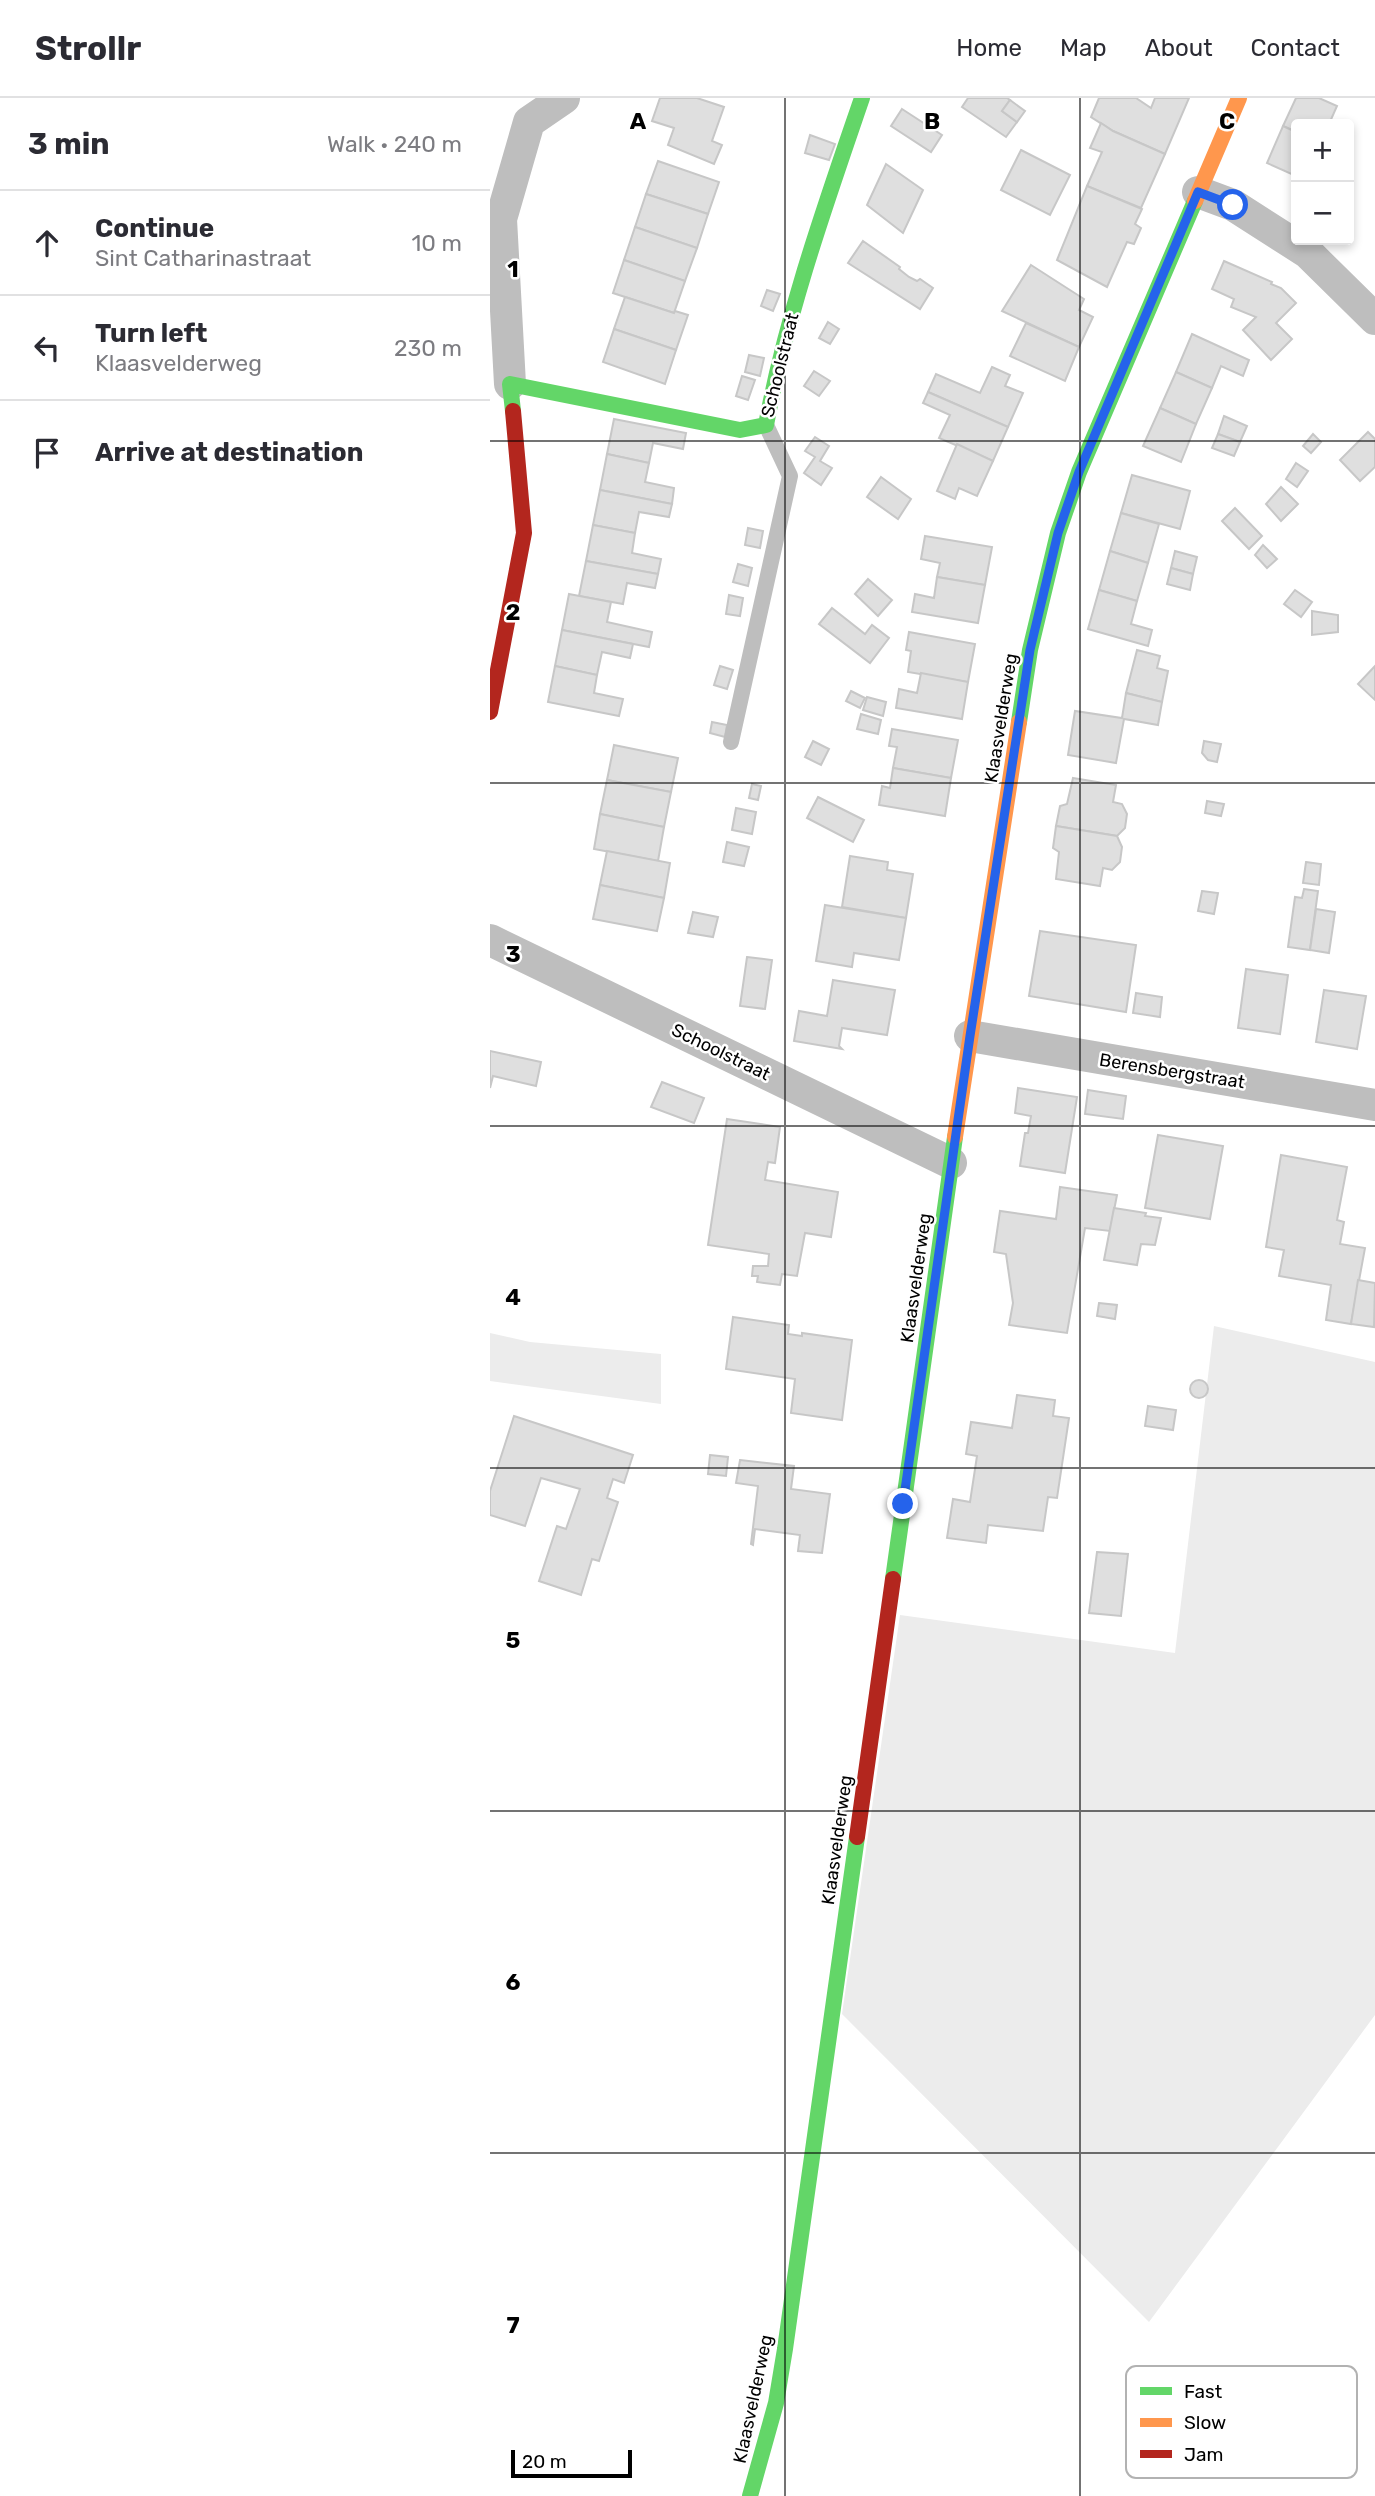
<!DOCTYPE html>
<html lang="en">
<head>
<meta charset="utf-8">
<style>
	:root { --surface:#fff; --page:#f2f2f3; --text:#2b2b33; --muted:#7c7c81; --line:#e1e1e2 }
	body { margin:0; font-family:Rubik,sans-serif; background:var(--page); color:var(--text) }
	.controls { position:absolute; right:21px; top:21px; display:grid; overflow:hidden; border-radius:7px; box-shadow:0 4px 10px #0003 }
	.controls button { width:63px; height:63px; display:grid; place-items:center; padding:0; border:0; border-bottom:2px solid var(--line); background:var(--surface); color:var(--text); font:35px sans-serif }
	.scale { position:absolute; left:21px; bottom:18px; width:121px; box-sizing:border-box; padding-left:7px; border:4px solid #000; border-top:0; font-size:19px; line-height:24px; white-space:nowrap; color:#000; -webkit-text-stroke:5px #fff; paint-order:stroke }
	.stop { position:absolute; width:21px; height:21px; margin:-16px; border:5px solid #2563eb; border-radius:50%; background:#fff }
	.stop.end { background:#2563eb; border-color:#fff; box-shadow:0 2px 7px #0008 }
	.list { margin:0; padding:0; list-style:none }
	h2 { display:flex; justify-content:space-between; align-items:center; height:91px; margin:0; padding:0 28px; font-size:30px }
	h2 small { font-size:23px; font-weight:400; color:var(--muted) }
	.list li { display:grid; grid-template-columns:46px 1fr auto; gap:21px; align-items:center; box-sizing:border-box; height:105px; padding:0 28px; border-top:2px solid var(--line) }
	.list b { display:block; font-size:26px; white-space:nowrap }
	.list p { margin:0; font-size:23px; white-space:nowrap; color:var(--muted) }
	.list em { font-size:23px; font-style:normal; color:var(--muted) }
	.icon { flex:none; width:38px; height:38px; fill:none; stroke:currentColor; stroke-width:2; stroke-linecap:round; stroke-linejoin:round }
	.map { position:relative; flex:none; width:885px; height:2398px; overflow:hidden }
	header { display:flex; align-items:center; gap:42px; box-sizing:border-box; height:98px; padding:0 35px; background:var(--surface); border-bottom:2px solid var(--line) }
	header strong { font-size:33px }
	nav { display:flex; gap:38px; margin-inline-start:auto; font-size:24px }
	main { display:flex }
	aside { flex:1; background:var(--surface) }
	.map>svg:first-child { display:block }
</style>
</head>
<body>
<header>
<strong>Strollr</strong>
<nav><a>Home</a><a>Map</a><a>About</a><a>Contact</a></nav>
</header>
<main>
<aside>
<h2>3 min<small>Walk · 240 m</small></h2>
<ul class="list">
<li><svg class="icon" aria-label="ahead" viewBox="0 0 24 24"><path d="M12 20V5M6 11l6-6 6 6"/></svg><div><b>Continue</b><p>Sint Catharinastraat</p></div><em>10 m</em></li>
<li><svg class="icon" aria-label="left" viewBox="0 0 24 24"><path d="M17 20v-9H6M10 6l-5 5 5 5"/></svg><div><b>Turn left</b><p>Klaasvelderweg</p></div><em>230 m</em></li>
<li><svg class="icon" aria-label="arrive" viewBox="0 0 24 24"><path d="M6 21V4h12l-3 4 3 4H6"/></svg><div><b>Arrive at destination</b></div></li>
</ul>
</aside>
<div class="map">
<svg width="885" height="2398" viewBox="0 0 885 2398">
	<rect width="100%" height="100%" fill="#fff"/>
	<g fill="#ececec">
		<path d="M724 1228 885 1264V1917L659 2224 352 1916 410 1517 685 1555Z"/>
		<path d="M0 1235 40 1244 171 1256V1306L0 1283Z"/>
	</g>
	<g fill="#dfdfdf" stroke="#c7c7c7" stroke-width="2">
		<path d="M170 0H207L234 9 222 43 232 47 224 66 178 47 184 30 162 23Z"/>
		<path d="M478 0H517L520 2 512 13 527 24 516 39 472 9Z"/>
		<path d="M609 0H646L661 10 665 0H699L675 56 623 33 601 19Z"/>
		<path d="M806 0H829L847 8 839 26H806V34L793 28Z"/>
		<path d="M520 2 535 13 527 24 512 13Z"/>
		<path d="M412 11 452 37 441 54 401 28Z"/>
		<path d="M611 25 623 33 675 56 651 110 597 88 612 54 600 50Z"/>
		<path d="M793 28 806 34V78L777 65Z"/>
		<path d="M320 37 345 46 339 62 315 55Z"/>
		<path d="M531 52 580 77 560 117 511 92Z"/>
		<path d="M168 63 229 84 218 116 156 96Z"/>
		<path d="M396 66 433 92 413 135 377 107Z"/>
		<path d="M597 88 652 111 645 126 651 130 644 146 637 144 617 189 567 162Z"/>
		<path d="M156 96 218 116 207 150 145 129Z"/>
		<path d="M145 129 207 150 195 183 134 162Z"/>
		<path d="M373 143 410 169 409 171 419 179 427 183 430 181 443 190 430 211 358 165Z"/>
		<path d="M134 162 195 183 184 215 123 195Z"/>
		<path d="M734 163 782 184 781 186 791 190 806 205 786 225 802 241 781 262 753 232 766 219 741 209 744 201 722 191Z"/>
		<path d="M541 167 594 201 589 212 603 219 589 249 512 213Z"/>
		<path d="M277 192 290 196 283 213 271 208Z"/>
		<path d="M135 199 184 215 185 213 198 217 186 252 124 231Z"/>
		<path d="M338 224 349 231 340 246 329 240Z"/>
		<path d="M536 225 589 249 575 283 520 258Z"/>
		<path d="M124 231 186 252 175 286 113 264Z"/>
		<path d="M702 236 759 262 753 278 731 268 722 290 686 274Z"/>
		<path d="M259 257 274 260 270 278 255 274Z"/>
		<path d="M502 269 520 277 515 288 533 295 518 329 438 294 446 276 490 295Z"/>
		<path d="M324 273 340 283 329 298 314 288Z"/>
		<path d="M686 274 722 290 706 326 670 310Z"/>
		<path d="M252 278 265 282 258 302 246 298Z"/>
		<path d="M438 294 518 329 503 363 449 340 460 317 433 305Z"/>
		<path d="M670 310 706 326 691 364 653 348Z"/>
		<path d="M734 318 757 328 750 344 728 336Z"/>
		<path d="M124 321 196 335 193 351 163 345 159 365 117 356Z"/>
		<path d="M878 334 885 341V369L870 383 850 362Z"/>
		<path d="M728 336 750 344 744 358 722 350Z"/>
		<path d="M823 336 831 344 821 355 813 348Z"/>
		<path d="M325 339 339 348 330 363 342 370 331 387 314 375 325 359 315 353Z"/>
		<path d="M467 346 503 363 487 398 469 390 465 401 447 393Z"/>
		<path d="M117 356 159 365 155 384 184 390 182 406 110 392Z"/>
		<path d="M806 365 818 373 807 389 796 381Z"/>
		<path d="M642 377 700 393 690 431 631 415Z"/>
		<path d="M391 379 421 401 408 421 377 399Z"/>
		<path d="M791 389 808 406 791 423 776 406Z"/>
		<path d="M110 392 182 406 179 419 149 414 145 435 103 427Z"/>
		<path d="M745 410 772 438 759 451 732 423Z"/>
		<path d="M631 415 669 426 658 465 620 453Z"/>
		<path d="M103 427 145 435 142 455 171 461 168 476 96 463Z"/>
		<path d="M258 430 273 433 270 450 255 447Z"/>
		<path d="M435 438 502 449 495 487 447 479 450 465 431 461Z"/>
		<path d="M773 447 787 461 777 470 765 457Z"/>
		<path d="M620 453 658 465 647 503 609 492Z"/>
		<path d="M685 453 707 459 703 476 681 470Z"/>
		<path d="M96 463 168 476 165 490 137 485 133 506 89 498Z"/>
		<path d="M248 466 262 470 258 488 243 484Z"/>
		<path d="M681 470 703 476 700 492 677 486Z"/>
		<path d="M447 479 495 487 488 525 422 514 425 496 444 500Z"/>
		<path d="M378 481 402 502 388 518 365 496Z"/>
		<path d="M609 492 647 503 641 526 662 532 658 548 598 531Z"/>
		<path d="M805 492 822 504 811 519 794 506Z"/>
		<path d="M79 496 121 504 117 524 162 534 159 549 72 532Z"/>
		<path d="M239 497 253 500 250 518 236 516Z"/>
		<path d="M342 510 375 536 382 527 399 540 380 565 329 526Z"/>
		<path d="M822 513 848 517V534L822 537Z"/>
		<path d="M72 532 143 546 140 560 112 554 107 577 65 568Z"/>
		<path d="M419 534 485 546 478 584 418 574 421 553 416 552Z"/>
		<path d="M647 552 670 558 667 570 678 573 672 604 636 595Z"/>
		<path d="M65 568 107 577 104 595 133 601 129 618 58 604Z"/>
		<path d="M230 568 243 572 237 591 224 587Z"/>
		<path d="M885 568V602L868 586Z"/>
		<path d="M431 575 478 584 472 621 406 610 409 591 427 595Z"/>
		<path d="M361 593 375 600 370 610 356 603Z"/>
		<path d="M636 595 672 604 668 627 634 621 626 665 578 657 585 613 632 620Z"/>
		<path d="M377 599 396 604 393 618 373 612Z"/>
		<path d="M371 616 391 622 388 636 367 631Z"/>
		<path d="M222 624 237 627 235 639 220 635Z"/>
		<path d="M402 631 468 642 461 680 403 670 407 649 399 648Z"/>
		<path d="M323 643 339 651 331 667 315 659Z"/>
		<path d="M714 643 731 646 727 664 718 662 712 655Z"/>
		<path d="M124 647 188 660 181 694 117 682Z"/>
		<path d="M403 670 461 680 455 718 389 707 392 688 400 690Z"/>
		<path d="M583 680 626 687 623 704 632 706 637 716 635 730 627 738 566 728 570 708 577 706Z"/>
		<path d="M117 682 181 694 174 729 110 716Z"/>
		<path d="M262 686 271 688 268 702 259 700Z"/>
		<path d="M328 699 374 722 363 744 317 720Z"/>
		<path d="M717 703 734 706 731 718 715 715Z"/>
		<path d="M246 710 266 714 262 736 242 732Z"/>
		<path d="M110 716 174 729 168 763 104 751Z"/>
		<path d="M566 728 627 738 632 749 630 764 622 772 613 770 610 788 566 781 569 754 563 750Z"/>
		<path d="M237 744 259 749 254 768 233 764Z"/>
		<path d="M117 753 180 765 174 800 110 787Z"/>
		<path d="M360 758 398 764 397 772 423 776 416 820 352 809Z"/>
		<path d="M816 764 831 766 829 787 813 785Z"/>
		<path d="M110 787 174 800 167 833 103 821Z"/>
		<path d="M814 791 828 793 820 852 798 849 805 799 812 800Z"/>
		<path d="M712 793 728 795 724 816 708 813Z"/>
		<path d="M335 807 416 820 409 862 364 855 362 869 326 863Z"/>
		<path d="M826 811 845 814 839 855 820 852Z"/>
		<path d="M203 814 228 819 223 839 198 835Z"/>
		<path d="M550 833 646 847 636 914 539 898Z"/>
		<path d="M257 859 282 862 275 911 250 908Z"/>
		<path d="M756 871 798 877 790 936 748 930Z"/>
		<path d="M343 882 405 892 397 937 352 930 349 948 352 951 304 943 309 913 337 918Z"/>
		<path d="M834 892 876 898 867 951 826 944Z"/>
		<path d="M646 895 672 899 670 919 643 915Z"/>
		<path d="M0 953 51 964 46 988 3 978 0 990Z"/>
		<path d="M172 984 214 1000 204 1025 161 1009Z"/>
		<path d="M528 990 587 999 575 1075 530 1068 535 1035H538L541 1018 525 1015Z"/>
		<path d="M598 992 636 998 633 1021 595 1016Z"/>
		<path d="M237 1021 290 1029 285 1065 278 1064 275 1082 348 1094 341 1139 315 1135 307 1178 292 1176 290 1187 267 1184 268 1178H262L263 1168H278L279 1156 218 1147Z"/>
		<path d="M668 1037 733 1048 720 1121 655 1110Z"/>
		<path d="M791 1057 857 1069 847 1122 854 1124 850 1146 875 1150 861 1226 836 1222 841 1187 789 1178 794 1152 776 1149Z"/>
		<path d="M570 1089 627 1097 620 1133 595 1130 577 1235 519 1227 523 1205 516 1156 504 1154 510 1113 566 1121Z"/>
		<path d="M624 1110 656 1115 655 1118 671 1120 665 1147 651 1146 647 1167 614 1162Z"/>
		<path d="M868 1182 885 1185 884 1229 861 1226Z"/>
		<path d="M609 1205 627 1207 625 1221 607 1218Z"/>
		<path d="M243 1219 299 1227 298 1236 312 1238V1235L362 1242 352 1322 301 1315 305 1281 236 1271Z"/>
		<circle cx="709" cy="1291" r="9"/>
		<path d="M527 1297 565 1302 563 1318 579 1320 567 1400 558 1399 553 1433 498 1427 496 1445 457 1440 463 1401 480 1404 487 1358 476 1356 481 1324 522 1330Z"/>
		<path d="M658 1308 686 1312 683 1332 655 1328Z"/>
		<path d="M24 1318 143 1357 134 1385 123 1381 117 1400 128 1404 109 1463 102 1461 91 1497 49 1483 67 1428 76 1431 90 1391 51 1380 35 1428 0 1417V1393Z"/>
		<path d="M220 1357 238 1359 236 1378 218 1376Z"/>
		<path d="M250 1362 304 1368 301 1391 340 1396 332 1455 308 1453 310 1437 265 1431 263 1447 261 1446 268 1388 246 1385Z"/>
		<path d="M607 1454 638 1456 631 1518 599 1515Z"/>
	</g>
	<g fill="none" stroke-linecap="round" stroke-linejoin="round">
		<path stroke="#bebebe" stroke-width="16" d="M241 644 300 378 276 327"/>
		<g stroke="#bebebe" stroke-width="32">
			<path d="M708 94 743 107 818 155 885 221"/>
			<path d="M20 286 11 121 39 24 74 0"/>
			<path d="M0 842 461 1065"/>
			<path d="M480 938 885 1007"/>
		</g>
		<g stroke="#63d668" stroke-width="16">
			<path d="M23 313 20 286 250 332 276 327C297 215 335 108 372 0"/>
			<path d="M529 624 540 552 568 435 589 374 705 103"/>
			<path d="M403 1481 465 1039"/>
			<path d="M260 2398 286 2305 295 2251 367 1739"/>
		</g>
		<g stroke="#ff974d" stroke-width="16">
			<path d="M705 103 749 0"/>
			<path d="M465 1039 529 624"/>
		</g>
		<g stroke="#b3261e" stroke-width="16">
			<path d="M0 614 34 435 23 313"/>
			<path d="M367 1739 403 1481"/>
		</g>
	</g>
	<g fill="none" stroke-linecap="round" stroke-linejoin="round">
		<path stroke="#2563eb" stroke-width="9" d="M413 1406 480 938 540 552 568 435 589 374 708 94 743 107"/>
	</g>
	<path fill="none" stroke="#000" stroke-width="2" stroke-opacity="0.55" d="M295 0V2398M590 0V2398M0 343H885M0 685H885M0 1028H885M0 1370H885M0 1713H885M0 2055H885"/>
	<g text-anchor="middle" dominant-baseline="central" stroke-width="5" stroke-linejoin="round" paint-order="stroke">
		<g font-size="18" fill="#000" stroke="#fff">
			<text transform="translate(290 267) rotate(-76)">Schoolstraat</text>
			<text transform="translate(511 620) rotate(-81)">Klaasvelderweg</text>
			<text transform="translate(231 954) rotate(26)">Schoolstraat</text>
			<text transform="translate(682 973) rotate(9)">Berensbergstraat</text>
			<text transform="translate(426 1180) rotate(-82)">Klaasvelderweg</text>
			<text transform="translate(347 1742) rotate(-82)">Klaasvelderweg</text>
			<text transform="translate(263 2301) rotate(-78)">Klaasvelderweg</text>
		</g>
	</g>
	<rect x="636" y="2268" width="231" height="112" rx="10" fill="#fff" stroke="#b2b2b2" stroke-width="2"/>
	<rect x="650" y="2289" width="32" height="8" fill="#63d668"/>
	<rect x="650" y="2320" width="32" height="9" fill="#ff974d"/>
	<rect x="650" y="2352" width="32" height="8" fill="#b3261e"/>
	<g font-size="19" fill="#000">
		<text x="694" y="2300">Fast</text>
		<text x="694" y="2331">Slow</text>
		<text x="694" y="2363">Jam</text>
	</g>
	<g font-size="23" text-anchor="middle" font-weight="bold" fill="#000" stroke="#fff" stroke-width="5" stroke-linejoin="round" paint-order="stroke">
		<text x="148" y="31">A</text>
		<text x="442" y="31">B</text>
		<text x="737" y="31">C</text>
		<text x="23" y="179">1</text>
		<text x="23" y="522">2</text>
		<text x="23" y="864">3</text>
		<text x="23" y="1207">4</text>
		<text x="23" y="1550">5</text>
		<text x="23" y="1892">6</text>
		<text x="23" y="2235">7</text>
	</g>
</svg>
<div class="controls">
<button>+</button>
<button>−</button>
</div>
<div class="scale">20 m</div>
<div class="stop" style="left:743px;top:107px"></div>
<div class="stop end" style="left:413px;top:1406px"></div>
</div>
</main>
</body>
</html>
